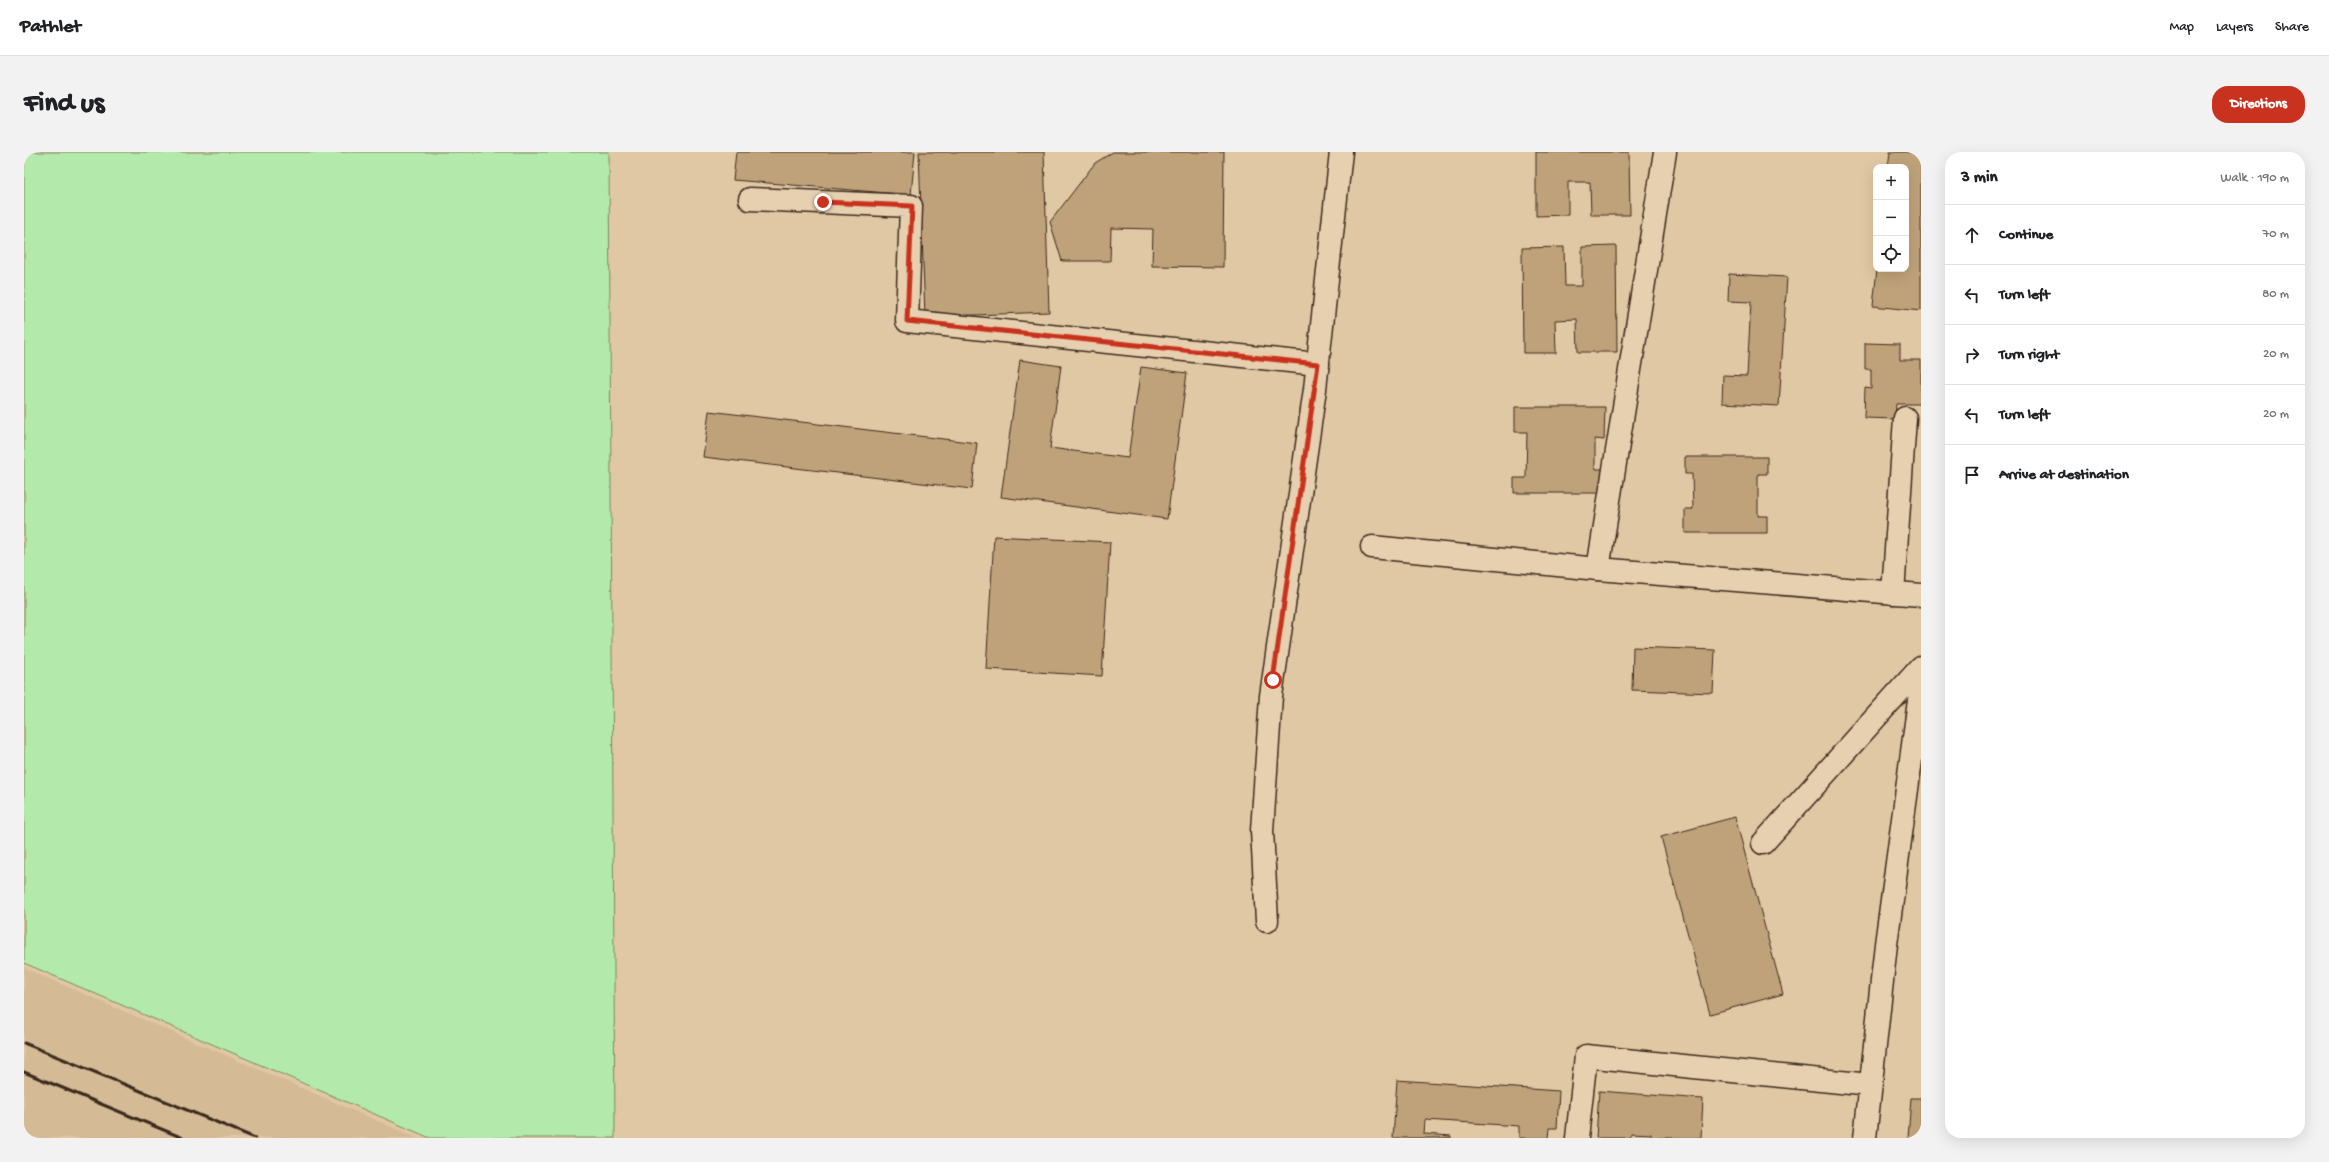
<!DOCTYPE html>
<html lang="en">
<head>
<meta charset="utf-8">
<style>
	:root { --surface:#fff; --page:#f2f2f2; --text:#202124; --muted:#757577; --line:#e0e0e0; --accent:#c8321e }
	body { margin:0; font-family:"Gochi Hand",sans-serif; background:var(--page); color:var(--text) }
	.controls { position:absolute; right:12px; top:12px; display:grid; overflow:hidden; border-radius:8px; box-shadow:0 4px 16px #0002 }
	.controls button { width:36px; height:36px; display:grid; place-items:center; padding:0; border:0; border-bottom:1px solid var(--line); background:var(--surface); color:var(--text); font:20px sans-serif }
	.stop { position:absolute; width:12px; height:12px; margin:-9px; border:3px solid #c8321e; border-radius:50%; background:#fff }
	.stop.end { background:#c8321e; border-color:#fff; box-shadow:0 1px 4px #0008 }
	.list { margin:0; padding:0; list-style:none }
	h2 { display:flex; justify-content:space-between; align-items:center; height:52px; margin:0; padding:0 16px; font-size:17px }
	h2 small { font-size:13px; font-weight:400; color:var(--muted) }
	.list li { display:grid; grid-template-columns:26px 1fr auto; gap:12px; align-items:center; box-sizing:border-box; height:60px; padding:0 16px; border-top:1px solid var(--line) }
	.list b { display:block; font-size:15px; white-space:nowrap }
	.list em { font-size:13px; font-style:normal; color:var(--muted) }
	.icon { flex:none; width:22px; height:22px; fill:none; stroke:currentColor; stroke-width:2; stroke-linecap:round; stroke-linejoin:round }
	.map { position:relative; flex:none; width:1897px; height:986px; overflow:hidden; border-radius:16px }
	header { display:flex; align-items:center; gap:24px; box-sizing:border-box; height:56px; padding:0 20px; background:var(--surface); border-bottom:1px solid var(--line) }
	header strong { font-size:19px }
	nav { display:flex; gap:22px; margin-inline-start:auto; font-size:14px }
	.intro { display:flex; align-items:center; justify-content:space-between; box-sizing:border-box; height:96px; padding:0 24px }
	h1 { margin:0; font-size:28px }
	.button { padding:10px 18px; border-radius:16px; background:var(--accent); color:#fff; font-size:14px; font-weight:700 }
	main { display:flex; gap:24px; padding:0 24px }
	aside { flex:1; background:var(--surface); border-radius:16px; box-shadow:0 4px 16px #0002 }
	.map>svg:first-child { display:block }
</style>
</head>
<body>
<header>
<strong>Pathlet</strong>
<nav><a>Map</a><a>Layers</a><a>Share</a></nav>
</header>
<div class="intro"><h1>Find us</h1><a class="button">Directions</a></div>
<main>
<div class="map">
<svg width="1897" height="986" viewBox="0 0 1897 986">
	<rect width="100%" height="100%" fill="#e1c8a4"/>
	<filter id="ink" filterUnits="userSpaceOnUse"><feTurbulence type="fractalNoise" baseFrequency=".025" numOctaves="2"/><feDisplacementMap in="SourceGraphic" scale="8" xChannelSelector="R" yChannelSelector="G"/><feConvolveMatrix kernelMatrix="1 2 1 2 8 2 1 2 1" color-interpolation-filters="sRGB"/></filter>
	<g filter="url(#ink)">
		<path fill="#d4ba95" d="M0 816 393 986H0Z"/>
		<path fill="#b3e9ab" stroke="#778a64" d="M0 0H585L591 986H406L0 811Z"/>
		<g fill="#bfa279" stroke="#3b2a1e">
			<path d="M712 0H891L887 43 709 28Z"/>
			<path d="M895 0H1020L1025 160 901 165Z"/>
			<path d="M1089 0H1200L1199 115 1128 114 1129 77 1087 76 1086 109H1038L1026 70 1071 11Z"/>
			<path d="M1512 0H1605L1606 63H1567L1566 30H1544V63L1512 64Z"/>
			<path d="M1866 0H1897V159L1849 154 1853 117H1882V15H1864Z"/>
			<path d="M1592 94 1593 200H1554L1553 167 1531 168 1532 201H1499L1498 96 1540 95 1541 134H1558V95Z"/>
			<path d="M1705 122 1763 125 1755 254 1698 251 1699 223 1723 224 1727 150 1704 149Z"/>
			<path d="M1841 191 1876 192V208H1897V252H1872L1871 267 1840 266 1841 236 1847 237V217H1841Z"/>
			<path d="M996 208 1037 214 1026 296 1104 306 1117 215 1163 221 1143 367 977 345Z"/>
			<path d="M1491 255H1581L1580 288 1571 287V317H1580V341H1490V326H1502L1503 280H1491Z"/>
			<path d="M685 259 953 291 948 337 679 305Z"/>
			<path d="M1661 305H1743V322H1734V364H1743V381H1661V357H1669L1668 322H1661Z"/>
			<path d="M970 384 1086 390 1078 524 962 517Z"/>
			<path d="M1609 495 1691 498 1689 541 1608 538Z"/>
			<path d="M1711 665 1759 842 1686 862 1637 685Z"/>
			<path d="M1373 928 1535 939 1533 976H1525L1524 986H1495V974L1401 968 1400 982 1427 984V986H1369Z"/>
			<path d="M1575 939 1679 947 1677 986H1627V982L1607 981 1606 986H1572Z"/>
			<path d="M1887 946H1897V986H1884Z"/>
		</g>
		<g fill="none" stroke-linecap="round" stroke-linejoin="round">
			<defs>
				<g id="minor">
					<path d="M726 47 887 54 883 169 1294 212"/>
					<path d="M1348 395 1574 417 1897 443"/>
					<path d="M1574 417 1641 0"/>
					<path d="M1869 441 1881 266"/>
					<path d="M1739 691 1897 515"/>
					<path d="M1243 769 1238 679 1247 544 1291 237 1317 0"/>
					<path d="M1553 986 1562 904 1846 933"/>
					<path d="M1841 986 1862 792 1897 534"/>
				</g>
			</defs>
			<use href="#minor" stroke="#3b2a1e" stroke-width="25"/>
			<use href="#minor" stroke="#e7d0b0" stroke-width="22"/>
			<g stroke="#3b2a1e" stroke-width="3">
				<path d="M0 891 231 986"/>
				<path d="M0 920 159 986"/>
			</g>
		</g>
	</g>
	<g fill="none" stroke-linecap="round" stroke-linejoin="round" filter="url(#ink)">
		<path stroke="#c8321e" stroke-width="5" d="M799 50 888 54 883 169 1294 212 1249 528"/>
	</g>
</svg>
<div class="controls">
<button>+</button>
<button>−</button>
<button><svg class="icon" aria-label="locate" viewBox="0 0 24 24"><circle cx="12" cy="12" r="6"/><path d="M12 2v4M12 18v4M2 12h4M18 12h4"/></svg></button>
</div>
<div class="stop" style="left:1249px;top:528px"></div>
<div class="stop end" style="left:799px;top:50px"></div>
</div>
<aside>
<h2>3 min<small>Walk · 190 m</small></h2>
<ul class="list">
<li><svg class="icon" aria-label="ahead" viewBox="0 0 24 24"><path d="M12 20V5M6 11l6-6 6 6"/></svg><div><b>Continue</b></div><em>70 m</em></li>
<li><svg class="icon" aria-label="left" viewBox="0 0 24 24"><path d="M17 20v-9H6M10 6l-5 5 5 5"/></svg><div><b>Turn left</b></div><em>80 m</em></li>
<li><svg class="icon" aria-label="right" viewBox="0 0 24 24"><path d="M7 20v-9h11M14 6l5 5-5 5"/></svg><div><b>Turn right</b></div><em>20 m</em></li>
<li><svg class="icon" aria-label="left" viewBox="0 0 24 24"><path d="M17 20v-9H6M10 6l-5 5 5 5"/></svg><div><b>Turn left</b></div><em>20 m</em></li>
<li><svg class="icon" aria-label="arrive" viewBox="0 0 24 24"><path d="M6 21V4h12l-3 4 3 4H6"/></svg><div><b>Arrive at destination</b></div></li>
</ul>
</aside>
</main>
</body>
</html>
